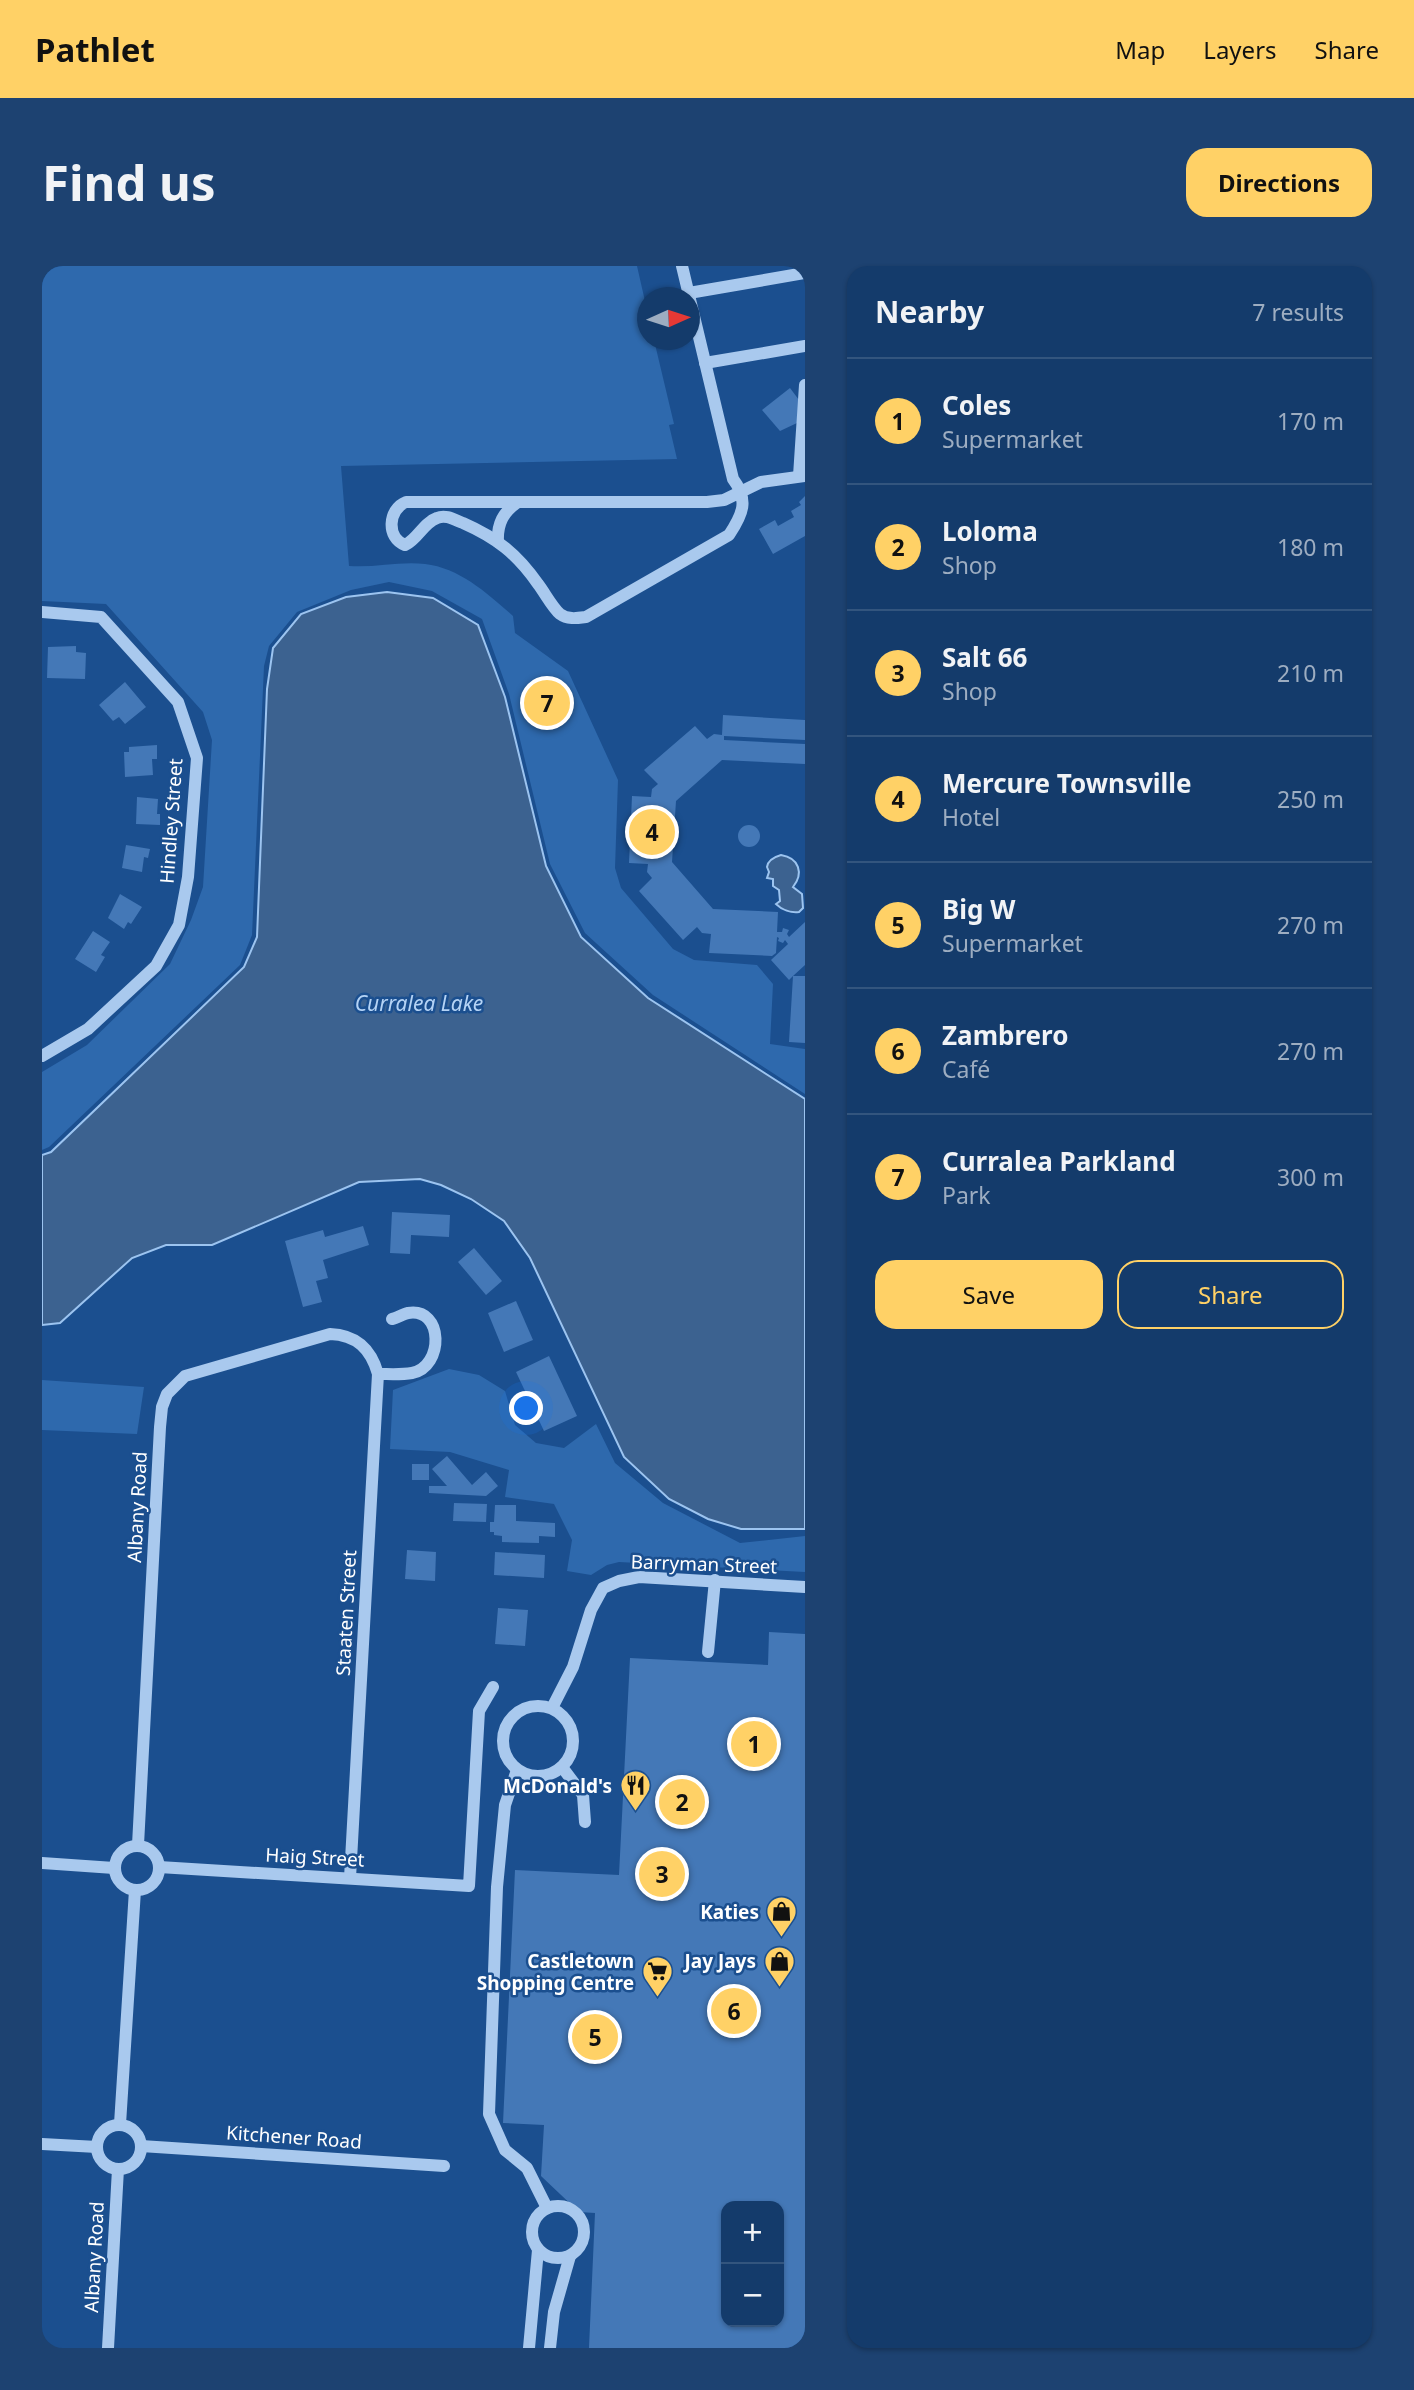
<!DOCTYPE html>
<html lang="en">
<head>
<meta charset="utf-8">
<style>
	:root { --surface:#143b6b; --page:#1d4271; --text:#f1f3f6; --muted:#9dadc1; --line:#33557e; --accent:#ffd166 }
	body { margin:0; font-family:"Noto Sans",sans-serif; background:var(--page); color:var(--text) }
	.controls { position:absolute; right:21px; bottom:21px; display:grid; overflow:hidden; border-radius:14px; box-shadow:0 2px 5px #0004 }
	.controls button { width:63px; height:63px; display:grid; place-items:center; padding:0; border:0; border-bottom:2px solid var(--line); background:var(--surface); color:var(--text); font:35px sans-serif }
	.compass { position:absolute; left:595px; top:21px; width:63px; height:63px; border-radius:50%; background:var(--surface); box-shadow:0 2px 5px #0004; rotate:87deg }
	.you { position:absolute; left:485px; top:1143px; width:24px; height:24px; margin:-18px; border:5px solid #fff; border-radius:50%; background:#1a73e8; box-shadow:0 0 0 10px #1a73e833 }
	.badge { display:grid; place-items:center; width:46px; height:46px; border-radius:50%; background:var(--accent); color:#111; font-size:23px; font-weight:700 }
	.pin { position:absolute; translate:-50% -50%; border:4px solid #fff; box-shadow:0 2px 7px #0006 }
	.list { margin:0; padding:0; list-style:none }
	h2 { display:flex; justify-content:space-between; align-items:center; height:91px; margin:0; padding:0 28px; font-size:30px }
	h2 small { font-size:23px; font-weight:400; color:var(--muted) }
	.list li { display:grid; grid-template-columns:46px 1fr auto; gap:21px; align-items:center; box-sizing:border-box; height:126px; padding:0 28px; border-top:2px solid var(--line) }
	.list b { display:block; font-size:26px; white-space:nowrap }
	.list p { margin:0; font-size:23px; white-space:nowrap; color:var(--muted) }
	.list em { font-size:23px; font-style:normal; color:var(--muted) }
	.actions { display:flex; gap:14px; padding:21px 28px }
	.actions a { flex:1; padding:16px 0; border:2px solid var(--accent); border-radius:21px; text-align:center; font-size:24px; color:var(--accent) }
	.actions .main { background:var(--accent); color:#111 }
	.map { position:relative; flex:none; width:763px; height:2082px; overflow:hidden; border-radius:21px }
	header { display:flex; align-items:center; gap:42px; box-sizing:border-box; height:98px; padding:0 35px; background:var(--accent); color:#111 }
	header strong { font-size:33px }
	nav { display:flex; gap:38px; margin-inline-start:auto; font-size:24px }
	.intro { display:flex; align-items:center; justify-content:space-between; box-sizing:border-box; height:168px; padding:0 42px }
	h1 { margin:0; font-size:49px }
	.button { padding:18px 32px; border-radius:21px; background:var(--accent); color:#111; font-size:24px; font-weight:700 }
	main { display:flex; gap:42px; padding:0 42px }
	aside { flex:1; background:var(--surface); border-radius:21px; box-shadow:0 2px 5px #0004 }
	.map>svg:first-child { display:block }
</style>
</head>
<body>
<header>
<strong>Pathlet</strong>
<nav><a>Map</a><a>Layers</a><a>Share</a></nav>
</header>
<div class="intro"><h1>Find us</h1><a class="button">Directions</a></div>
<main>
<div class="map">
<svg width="763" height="2082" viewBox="0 0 763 2082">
	<rect width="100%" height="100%" fill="#1b4f8f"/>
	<g fill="#2e69ad">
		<path d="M0 0H595L605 44 606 74H612L632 158 627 159 635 193 299 200 307 300C332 302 358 295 383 298 418 302 446 328 471 350L473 367 526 405 576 514 573 602 579 622 631 683 652 694 715 699 731 718 728 778 763 783V828L611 729 543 667 508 598 467 428 440 353 390 325 347 316 309 324 255 346 227 380 222 400 210 669 198 699 7 881 0 884V806L45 779 128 698 149 654 161 621 170 474 161 446 64 338 0 335Z"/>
		<path d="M407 1103 437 1109 463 1125 473 1159 494 1177 522 1182 554 1158 573 1197 621 1237 698 1277 763 1270V1306L577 1296 565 1299 549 1309 525 1305 530 1274 512 1238 463 1231 467 1204 408 1186 348 1183 351 1124Z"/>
		<path d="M0 1114 102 1121 95 1168 0 1164Z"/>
	</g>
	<g fill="#3c6290" stroke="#9cc4f0" stroke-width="2">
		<path d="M345 326 391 332 436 359 463 431 504 600 539 671 606 732 763 833V1263H699L666 1253 627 1233 582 1191 488 992 462 955 429 933 399 919 378 913 317 916 170 979H124L90 992 18 1057 0 1059V889L9 886 202 701 215 671 225 423 231 382 259 348 304 331Z"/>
		<path d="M739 589C757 592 762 607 751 621L760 628 761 642 757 646C749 647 740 644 734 638L738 635 737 624 731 620V613L725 612 727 606 725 601C726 594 732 591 739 589Z"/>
	</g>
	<g fill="#4478b7" fill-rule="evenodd">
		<path d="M748 122 757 134 755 157 738 165 720 144Z"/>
		<path d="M763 230V270L731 288 717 263 733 254 736 260 752 251 749 245 759 239 757 236Z"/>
		<path d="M34 380V386L44 387 43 413 5 412 6 381Z"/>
		<path d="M83 416 104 441 83 458 77 451 71 455 57 439Z"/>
		<path d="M681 449 763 454V474L682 470V474L763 478V498L680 494 634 535 630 596 671 643 736 646 735 666H740L741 662 747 664 745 668 747 671 763 656V699L751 710H763V777L747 776 751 710 747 714 729 694 746 678 743 674 741 677 736 675 737 672 735 671 734 687 730 690 667 687 669 668 660 667 655 661 641 674 597 625 610 612 605 606 606 598 587 597 590 530 609 531 610 523 616 518 602 504 653 460 665 473 672 468 680 469Z"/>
		<path d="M115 479V493H110L111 509 83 511 82 486H87V481Z"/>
		<path d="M95 531 116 533 115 548H118V559L94 558Z"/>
		<circle cx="707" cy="570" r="11"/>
		<path d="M84 579 108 583 106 592 102 591 100 606 80 602Z"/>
		<path d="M78 628 100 641 89 658 86 656 82 663 66 652Z"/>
		<path d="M51 665 68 676 59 689 63 691 54 706 33 693Z"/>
		<path d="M350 946 408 949 407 971 369 969 368 988 348 987Z"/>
		<path d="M321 960 327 979 281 994 286 1012 274 1015 280 1036 261 1041 243 975 281 964 283 971Z"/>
		<path d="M432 982 460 1015 444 1029 416 996Z"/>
		<path d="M474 1035 491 1074 462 1086 446 1047Z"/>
		<path d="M507 1090 535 1150 502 1165 474 1106Z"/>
		<path d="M405 1190 430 1219 444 1206 456 1220 444 1230 387 1227V1220H405L390 1203Z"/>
		<rect x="370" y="1198" width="17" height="16"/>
		<path d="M412 1237 445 1238 444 1256 411 1255Z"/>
		<path d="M453 1239H474V1255L513 1257V1271L497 1270V1277L460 1276V1270L452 1269V1266H448V1256H452Z"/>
		<path d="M365 1284 394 1286 393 1315 363 1313Z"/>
		<path d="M453 1286 503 1289 502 1312 452 1309Z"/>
		<path d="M456 1342 486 1344 483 1380 453 1378Z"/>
		<path d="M727 1366 763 1368V2082H547L553 1947 537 1946 499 1910 502 1859 461 1857 473 1604 577 1609 588 1392 726 1399ZM684 1940H737V2056H684Z"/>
	</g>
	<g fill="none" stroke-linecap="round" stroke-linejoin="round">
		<g stroke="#a9c9ee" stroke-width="12">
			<path d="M640 0 691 213C707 234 701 248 687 269L544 351C536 352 526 354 518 348 510 341 503 327 496 318 475 288 455 272 421 257 413 254 404 248 395 252 381 257 376 273 363 279 344 272 346 243 364 236H665L682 234 719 216 763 210"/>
			<path d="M647 27 763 7"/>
			<path d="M663 97 763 80"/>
			<path d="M757 210 763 119"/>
			<path d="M456 276C455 258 461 246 476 236"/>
			<path d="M0 346 59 351 136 436 155 492 146 611 137 659 114 700 46 763 0 790"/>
			<path d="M336 1108C347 1108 359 1109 370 1107 402 1101 402 1041 366 1047 361 1048 355 1052 350 1053"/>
			<path d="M666 1386 673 1314"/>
			<circle cx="496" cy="1475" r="35"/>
			<path d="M510 1442 531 1401 549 1344 561 1322 577 1315 597 1311 763 1321"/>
			<path d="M520 1501 541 1529 543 1556"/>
			<path d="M475 1504 463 1539 455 1621 447 1848 463 1884 485 1902 505 1942"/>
			<path d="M96 1579 118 1161 120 1141 125 1128 143 1110 288 1068C315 1069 329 1083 336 1108L308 1612"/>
			<circle cx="95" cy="1602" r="22"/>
			<path d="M0 1597 72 1602"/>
			<path d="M117 1601 427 1620 437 1445 451 1421"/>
			<path d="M78 1858 93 1624"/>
			<circle cx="77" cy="1881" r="22"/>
			<path d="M0 1878 55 1881"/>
			<path d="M99 1880 402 1900"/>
			<circle cx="516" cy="1966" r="26"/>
			<path d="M66 2082 76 1903"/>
			<path d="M487 2082 496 1984"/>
			<path d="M508 2082 512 2046 528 1990"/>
		</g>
	</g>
	<defs>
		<symbol id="restaurant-pin" viewBox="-11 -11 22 30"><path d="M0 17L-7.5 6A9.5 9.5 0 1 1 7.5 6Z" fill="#ffd166" stroke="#1b4f8f"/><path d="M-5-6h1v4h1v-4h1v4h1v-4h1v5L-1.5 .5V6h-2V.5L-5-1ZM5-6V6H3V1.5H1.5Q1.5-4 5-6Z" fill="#111"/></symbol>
		<symbol id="shop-pin" viewBox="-11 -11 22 30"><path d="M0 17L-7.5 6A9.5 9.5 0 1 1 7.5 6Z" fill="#ffd166" stroke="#1b4f8f"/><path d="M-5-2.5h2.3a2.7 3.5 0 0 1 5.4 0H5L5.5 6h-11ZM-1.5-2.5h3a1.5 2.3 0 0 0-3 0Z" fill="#111"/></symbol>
		<symbol id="supermarket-pin" viewBox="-11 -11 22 30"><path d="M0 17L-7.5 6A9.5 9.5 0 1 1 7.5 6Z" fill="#ffd166" stroke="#1b4f8f"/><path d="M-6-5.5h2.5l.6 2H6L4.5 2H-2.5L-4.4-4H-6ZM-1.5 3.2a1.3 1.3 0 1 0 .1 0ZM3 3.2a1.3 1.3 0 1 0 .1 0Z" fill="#111"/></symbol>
	</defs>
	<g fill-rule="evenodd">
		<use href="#restaurant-pin" x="576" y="1502" width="35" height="47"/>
		<use href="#shop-pin" x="722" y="1628" width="35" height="47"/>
		<use href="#shop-pin" x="720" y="1678" width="35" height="47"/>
		<use href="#supermarket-pin" x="598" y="1688" width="35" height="47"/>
	</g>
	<g text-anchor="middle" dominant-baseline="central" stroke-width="5" stroke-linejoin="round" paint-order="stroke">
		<g font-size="19" fill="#fff" stroke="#1b4f8f">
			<text transform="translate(129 555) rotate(-86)">Hindley Street</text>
			<text transform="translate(95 1241) rotate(-87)">Albany Road</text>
			<text transform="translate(662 1298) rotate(2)">Barryman Street</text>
			<text transform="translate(304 1347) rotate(-87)">Staaten Street</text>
			<text transform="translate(273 1591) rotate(3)">Haig Street</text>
			<text transform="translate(252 1871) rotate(4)">Kitchener Road</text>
			<text transform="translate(52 1991) rotate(-87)">Albany Road</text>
		</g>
		<g font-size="19" font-weight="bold" fill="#fff" stroke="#1b4f8f" text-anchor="end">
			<text x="570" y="1520">McDonald's</text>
			<text x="717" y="1646">Katies</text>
			<text x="592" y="1695">Castletown<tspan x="592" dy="22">Shopping Centre</tspan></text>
			<text x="714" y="1695">Jay Jays</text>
		</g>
		<g font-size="21" font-style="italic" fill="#b5d3f5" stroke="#1b4f8f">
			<text x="377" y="737">Curralea Lake</text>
		</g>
	</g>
</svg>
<div class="controls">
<button>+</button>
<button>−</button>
</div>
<svg class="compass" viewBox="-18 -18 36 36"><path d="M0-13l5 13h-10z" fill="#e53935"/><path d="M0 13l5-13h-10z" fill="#9dadc1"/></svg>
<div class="you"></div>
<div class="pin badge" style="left:712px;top:1478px">1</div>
<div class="pin badge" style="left:640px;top:1536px">2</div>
<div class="pin badge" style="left:620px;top:1608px">3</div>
<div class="pin badge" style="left:610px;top:566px">4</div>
<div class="pin badge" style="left:553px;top:1771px">5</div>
<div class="pin badge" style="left:692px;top:1745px">6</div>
<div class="pin badge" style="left:505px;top:437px">7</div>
</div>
<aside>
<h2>Nearby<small>7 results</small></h2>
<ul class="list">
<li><span class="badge">1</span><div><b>Coles</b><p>Supermarket</p></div><em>170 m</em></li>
<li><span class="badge">2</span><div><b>Loloma</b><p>Shop</p></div><em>180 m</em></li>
<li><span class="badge">3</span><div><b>Salt 66</b><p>Shop</p></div><em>210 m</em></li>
<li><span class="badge">4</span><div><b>Mercure Townsville</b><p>Hotel</p></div><em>250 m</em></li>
<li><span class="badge">5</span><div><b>Big W</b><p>Supermarket</p></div><em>270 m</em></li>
<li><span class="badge">6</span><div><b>Zambrero</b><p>Café</p></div><em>270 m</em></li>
<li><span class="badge">7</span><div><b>Curralea Parkland</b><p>Park</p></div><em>300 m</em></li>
</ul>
<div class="actions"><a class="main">Save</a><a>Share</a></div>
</aside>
</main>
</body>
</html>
